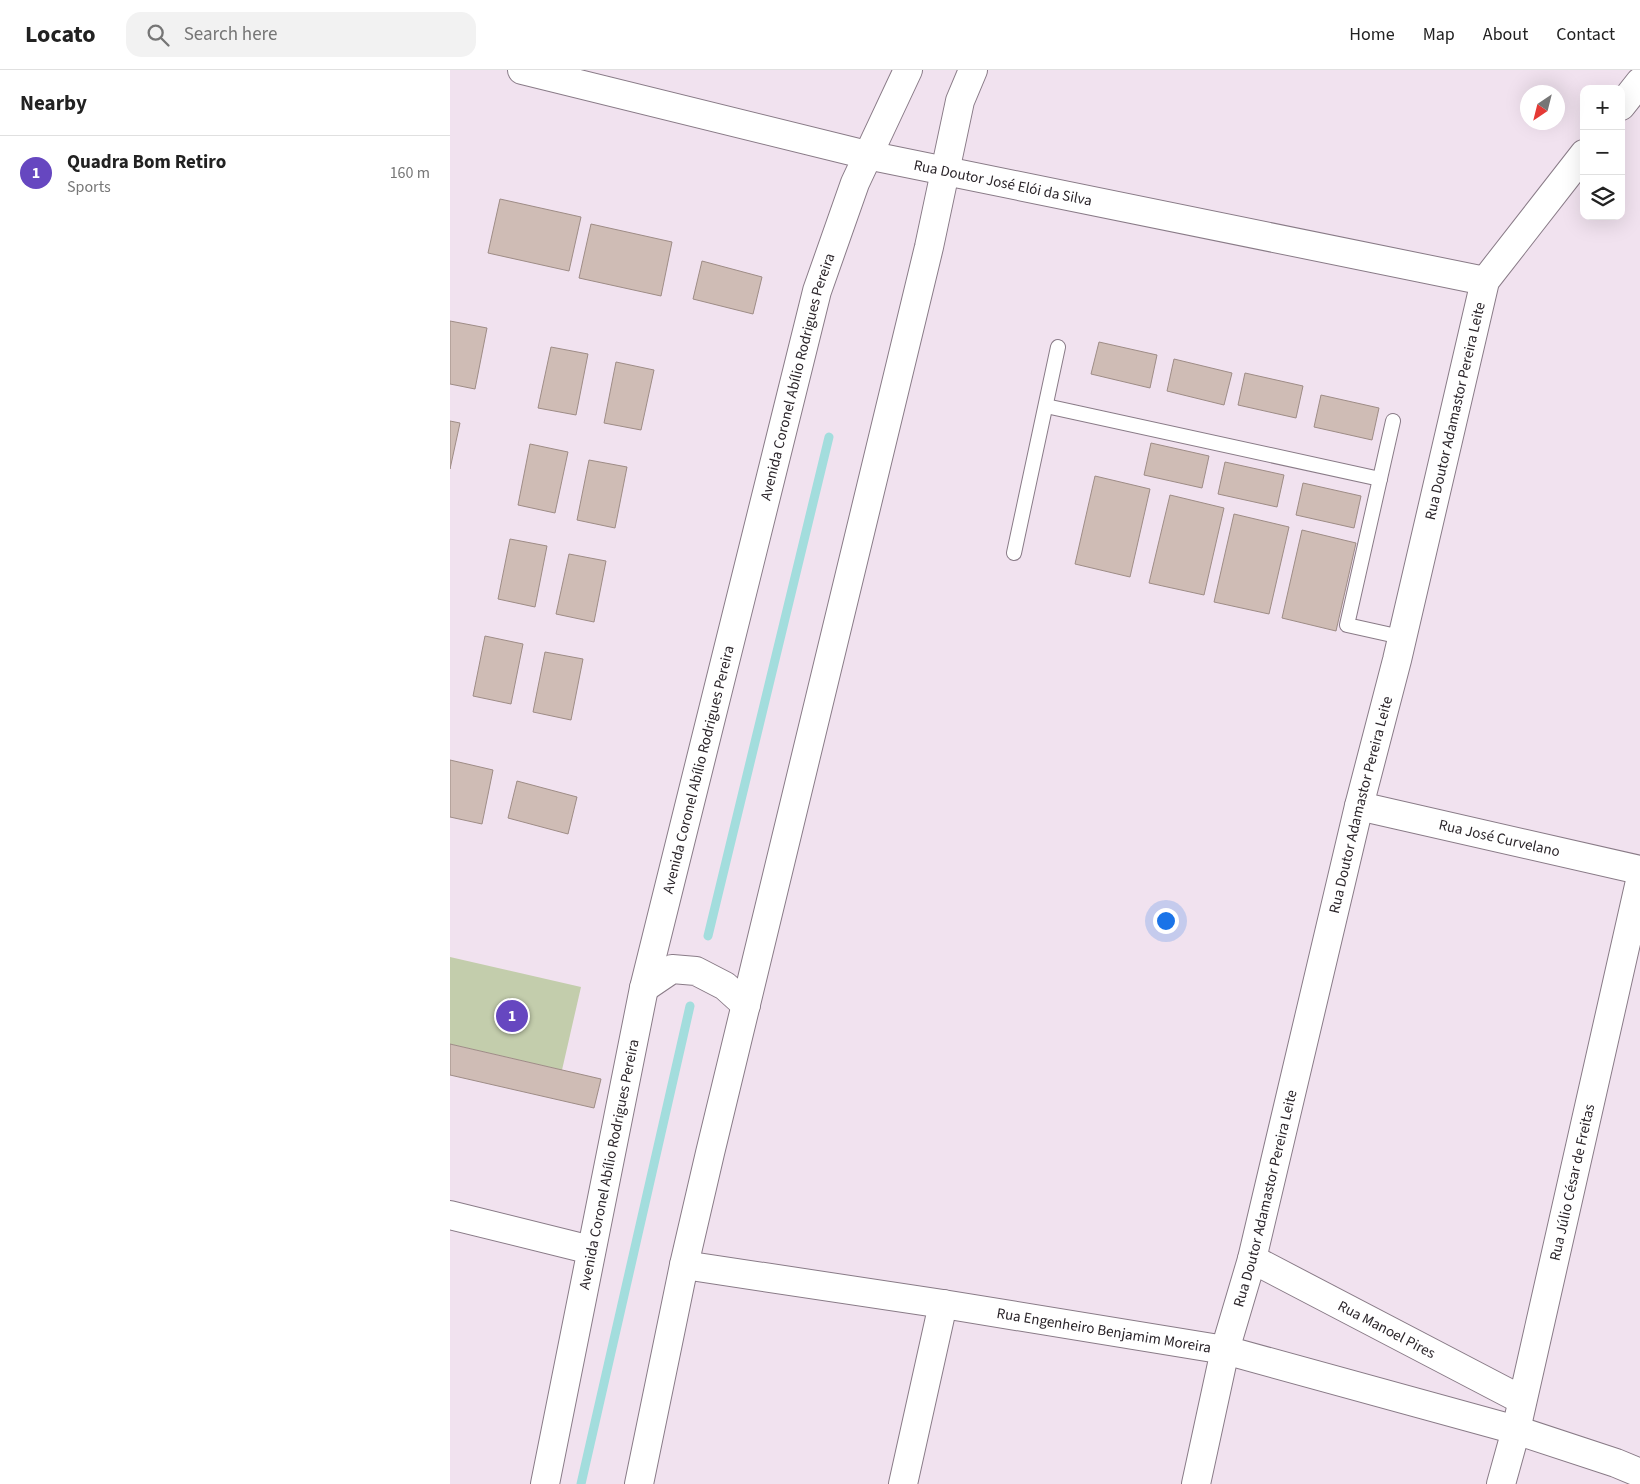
<!DOCTYPE html>
<html lang="en">
<head>
<meta charset="utf-8">
<style>
	:root { --surface:#fff; --page:#f2f2f2; --text:#222; --muted:#767676; --line:#e0e0e0; --accent:#6647c0 }
	body { margin:0; font-family:"Source Sans 3",sans-serif; background:var(--page); color:var(--text) }
	.controls { position:absolute; right:15px; top:15px; display:grid; overflow:hidden; border-radius:10px; box-shadow:0 5px 20px #0002 }
	.controls button { width:45px; height:45px; display:grid; place-items:center; padding:0; border:0; border-bottom:1px solid var(--line); background:var(--surface); color:var(--text); font:25px sans-serif }
	.compass { position:absolute; left:1070px; top:15px; width:45px; height:45px; border-radius:50%; background:var(--surface); box-shadow:0 5px 20px #0002; rotate:215deg }
	.you { position:absolute; left:715px; top:850px; width:18px; height:18px; margin:-12px; border:4px solid #fff; border-radius:50%; background:#1a73e8; box-shadow:0 0 0 8px #1a73e833 }
	.badge { display:grid; place-items:center; width:32px; height:32px; border-radius:50%; background:var(--accent); color:#fff; font-size:16px; font-weight:700 }
	.pin { position:absolute; translate:-50% -50%; border:2px solid #fff; box-shadow:0 1px 5px #0006 }
	.list { margin:0; padding:0; list-style:none }
	h2 { display:flex; justify-content:space-between; align-items:center; height:65px; margin:0; padding:0 20px; font-size:21px }
	h2 small { font-size:16px; font-weight:400; color:var(--muted) }
	.list li { display:grid; grid-template-columns:32px 1fr auto; gap:15px; align-items:center; box-sizing:border-box; height:75px; padding:0 20px; border-top:1px solid var(--line) }
	.list b { display:block; font-size:19px; white-space:nowrap }
	.list p { margin:0; font-size:16px; white-space:nowrap; color:var(--muted) }
	.list em { font-size:16px; font-style:normal; color:var(--muted) }
	.icon { flex:none; width:28px; height:28px; fill:none; stroke:currentColor; stroke-width:2; stroke-linecap:round; stroke-linejoin:round }
	.map { position:relative; flex:none; width:1190px; height:1414px; overflow:hidden }
	header { display:flex; align-items:center; gap:30px; box-sizing:border-box; height:70px; padding:0 25px; background:var(--surface); border-bottom:1px solid var(--line) }
	header strong { font-size:24px }
	nav { display:flex; gap:28px; margin-inline-start:auto; font-size:18px }
	.search { width:350px; height:45px; background:var(--page); display:flex; align-items:center; gap:12px; box-sizing:border-box; padding:0 18px; border-radius:15px; color:var(--muted); font-size:19px }
	main { display:flex }
	aside { flex:1; background:var(--surface) }
	.map>svg:first-child { display:block }
</style>
</head>
<body>
<header>
<strong>Locato</strong>
<div class="search"><svg class="icon" aria-label="search" viewBox="0 0 24 24"><circle cx="10" cy="10" r="6"/><path d="M15 15l6 6"/></svg>Search here</div>
<nav><a>Home</a><a>Map</a><a>About</a><a>Contact</a></nav>
</header>
<main>
<aside>
<h2>Nearby<small></small></h2>
<ul class="list">
<li><span class="badge">1</span><div><b>Quadra Bom Retiro</b><p>Sports</p></div><em>160 m</em></li>
</ul>
</aside>
<div class="map">
<svg width="1190" height="1414" viewBox="0 0 1190 1414">
	<rect width="100%" height="100%" fill="#f1e2ef"/>
	<path fill="#c3cdac" d="M0 887 131 917 112 1000 0 974Z"/>
	<g fill="none" stroke-linecap="round" stroke-linejoin="round">
		<g stroke="#a3dddd" stroke-width="9">
			<path d="M258 866 379 367"/>
			<path d="M131 1414 240 936"/>
		</g>
	</g>
	<g fill="#cfbcb5" stroke="#9e8c86">
		<path d="M50 129 131 147 119 201 38 183Z"/>
		<path d="M141 154 222 172 211 226 129 208Z"/>
		<path d="M252 191 312 207 303 244 243 229Z"/>
		<path d="M0 251 37 258 25 319 0 314Z"/>
		<path d="M649 272 707 285 700 318 641 304Z"/>
		<path d="M101 277 138 284 126 345 88 338Z"/>
		<path d="M724 289 782 303 774 335 717 321Z"/>
		<path d="M166 292 204 300 191 360 154 353Z"/>
		<path d="M795 303 853 316 846 348 788 335Z"/>
		<path d="M871 325 929 338 922 370 864 357Z"/>
		<path d="M0 351 10 353 0 399Z"/>
		<path d="M701 373 759 386 752 418 694 405Z"/>
		<path d="M80 374 118 382 105 443 68 435Z"/>
		<path d="M139 390 177 397 165 458 127 450Z"/>
		<path d="M775 392 834 405 827 437 768 424Z"/>
		<path d="M645 406 700 419 680 507 625 494Z"/>
		<path d="M853 413 911 426 904 458 846 445Z"/>
		<path d="M720 425 774 438 754 525 699 513Z"/>
		<path d="M784 444 839 457 819 544 764 532Z"/>
		<path d="M852 460 906 473 886 561 832 548Z"/>
		<path d="M60 469 97 476 85 537 48 529Z"/>
		<path d="M119 484 156 491 144 552 106 544Z"/>
		<path d="M35 566 73 574 61 634 23 626Z"/>
		<path d="M95 582 133 589 121 650 83 642Z"/>
		<path d="M0 690 43 700 32 754 0 747Z"/>
		<path d="M67 711 127 727 118 764 58 748Z"/>
		<path d="M0 974 151 1009 144 1038 0 1005Z"/>
	</g>
	<g fill="none" stroke-linecap="round" stroke-linejoin="round">
		<defs>
			<g id="lane">
				<path d="M596 336 930 409"/>
				<path d="M943 351 897 555 951 567"/>
				<path d="M564 483 608 277"/>
			</g>
			<g id="street">
				<path id="s1" d="M72 0 417 85 1035 211"/>
				<path d="M1171 36 1190 12"/>
				<path id="s2" d="M909 736 1190 800"/>
				<path d="M0 1145 141 1180"/>
				<path id="s3" d="M802 1189 1072 1330"/>
				<path id="s4" d="M234 1195 493 1234 775 1280 1066 1360 1166 1393 1190 1403"/>
				<path d="M453 1414 493 1234"/>
				<path id="s5" d="M746 1414 775 1280 802 1189 909 736 947 590 1035 211 1134 84"/>
				<path id="s6" d="M1051 1414 1066 1360 1190 811"/>
			</g>
			<g id="secondary">
				<path d="M194 918 222 899 246 901 275 916 296 935"/>
				<path id="s7" d="M95 1414 194 918 367 221 405 113 458 0"/>
				<path d="M189 1414 234 1195 260 1083 479 177 510 31 523 0"/>
			</g>
		</defs>
		<use href="#lane" stroke="#897b87" stroke-width="16"/>
		<use href="#street" stroke="#897b87" stroke-width="30"/>
		<use href="#secondary" stroke="#897b87" stroke-width="30"/>
		<use href="#lane" stroke="#fff" stroke-width="14"/>
		<use href="#street" stroke="#fff" stroke-width="28"/>
		<use href="#secondary" stroke="#fff" stroke-width="28"/>
	</g>
	<g text-anchor="middle" dominant-baseline="central" stroke-width="4" stroke-linejoin="round" paint-order="stroke">
		<g font-size="15" fill="#2b252a" stroke="#fff">
			<text stroke="none"><textPath href="#s1" startOffset="494">Rua Doutor José Elói da Silva</textPath></text>
			<text stroke="none"><textPath href="#s7" startOffset="1136">Avenida Coronel Abílio Rodrigues Pereira</textPath></text>
			<text stroke="none"><textPath href="#s5" startOffset="1104">Rua Doutor Adamastor Pereira Leite</textPath></text>
			<text stroke="none"><textPath href="#s7" startOffset="731">Avenida Coronel Abílio Rodrigues Pereira</textPath></text>
			<text stroke="none"><textPath href="#s5" startOffset="699">Rua Doutor Adamastor Pereira Leite</textPath></text>
			<text stroke="none"><textPath href="#s2" startOffset="144">Rua José Curvelano</textPath></text>
			<text stroke="none"><textPath href="#s7" startOffset="326">Avenida Coronel Abílio Rodrigues Pereira</textPath></text>
			<text stroke="none"><textPath href="#s6" startOffset="310">Rua Júlio César de Freitas</textPath></text>
			<text stroke="none"><textPath href="#s5" startOffset="294">Rua Doutor Adamastor Pereira Leite</textPath></text>
			<text stroke="none"><textPath href="#s4" startOffset="425">Rua Engenheiro Benjamim Moreira</textPath></text>
			<text stroke="none"><textPath href="#s3" startOffset="152">Rua Manoel Pires</textPath></text>
		</g>
	</g>
</svg>
<div class="controls">
<button>+</button>
<button>−</button>
<button><svg class="icon" aria-label="layers" viewBox="0 0 24 24"><path d="M12 4l9 5-9 5-9-5zM3 14l9 5 9-5"/></svg></button>
</div>
<svg class="compass" viewBox="-18 -18 36 36"><path d="M0-13l5 13h-10z" fill="#e53935"/><path d="M0 13l5-13h-10z" fill="#767676"/></svg>
<div class="you"></div>
<div class="pin badge" style="left:62px;top:946px">1</div>
</div>
</main>
</body>
</html>
